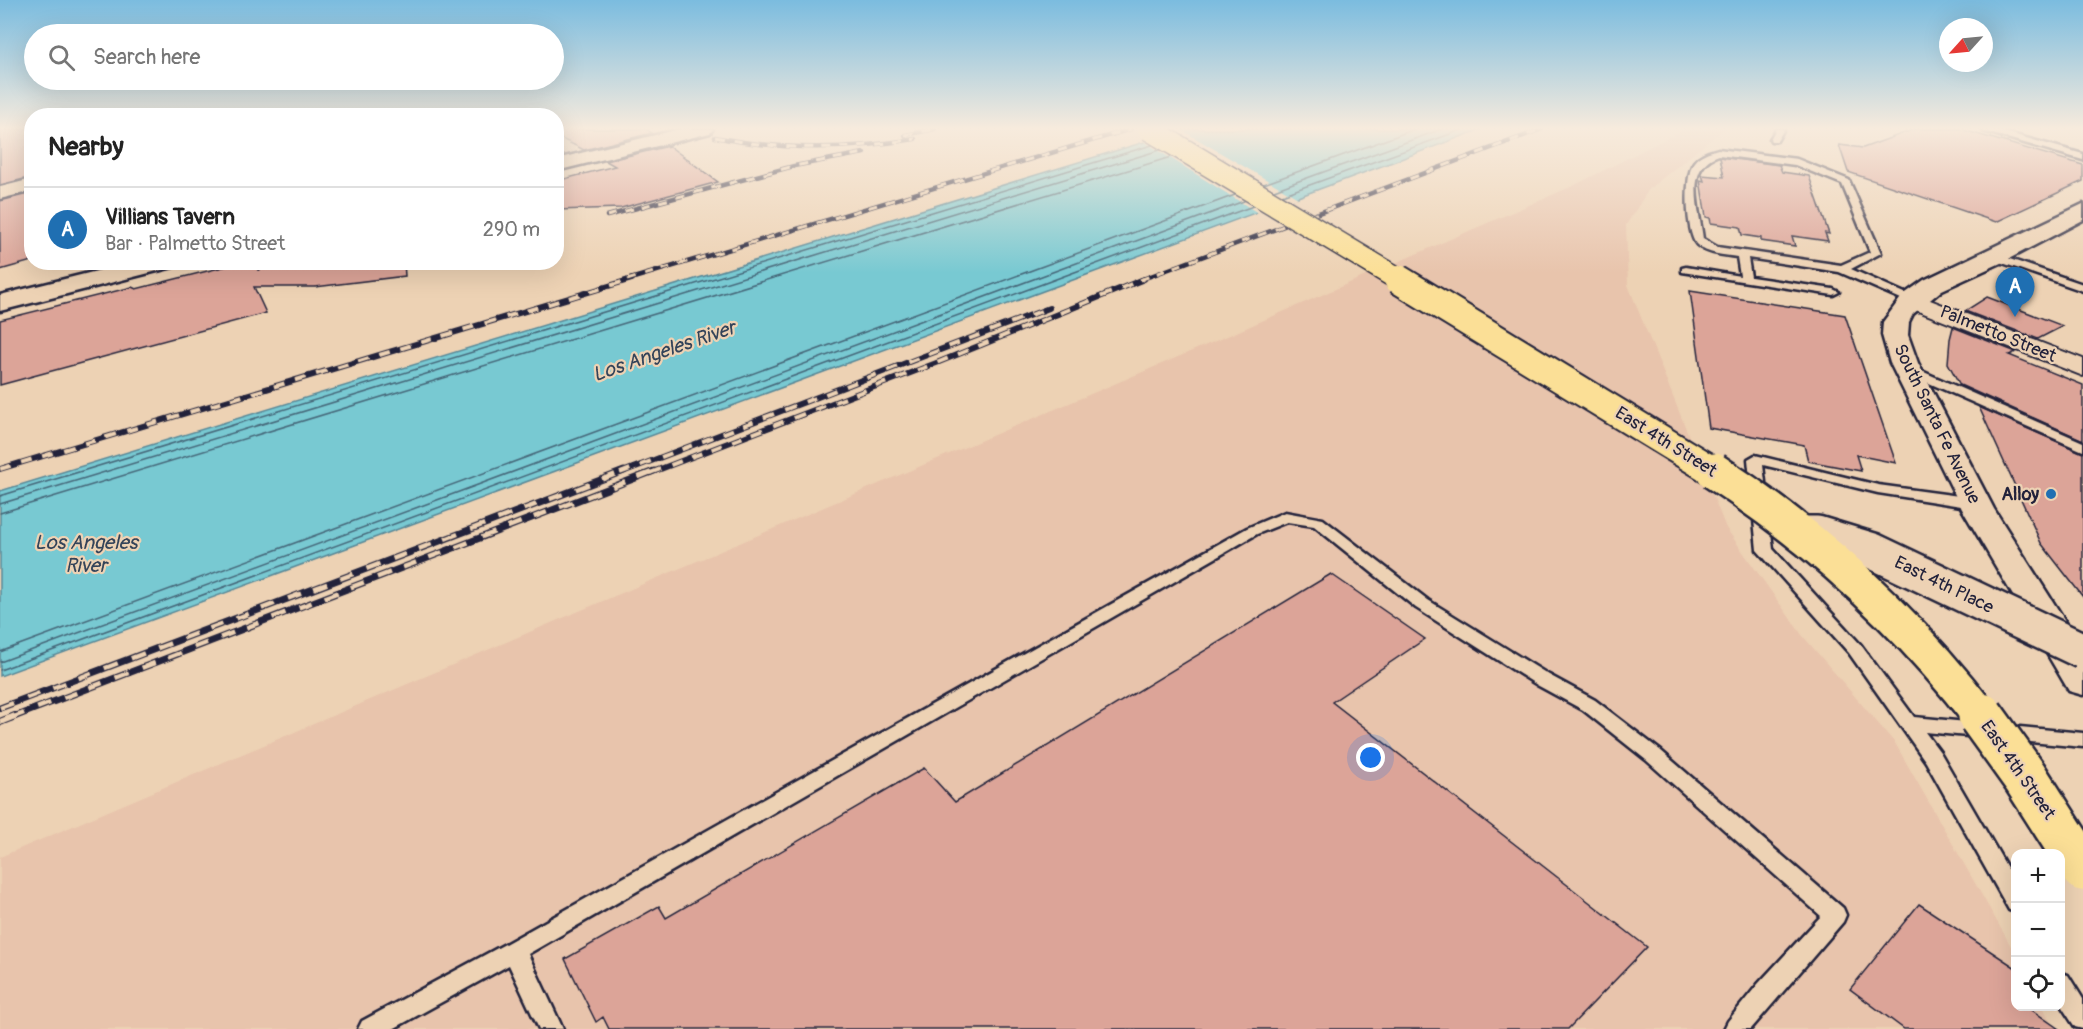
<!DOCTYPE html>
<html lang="en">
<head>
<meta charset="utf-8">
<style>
	:root { --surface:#fff; --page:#f6f6f6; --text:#222; --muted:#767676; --line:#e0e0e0; --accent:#1f6fb2 }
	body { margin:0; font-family:Pangolin,sans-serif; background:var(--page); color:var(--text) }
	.controls { position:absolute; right:18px; bottom:18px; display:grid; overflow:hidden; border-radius:12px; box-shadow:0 6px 24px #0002 }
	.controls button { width:54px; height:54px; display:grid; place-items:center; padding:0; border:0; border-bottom:2px solid var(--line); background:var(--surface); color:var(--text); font:30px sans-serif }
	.compass { position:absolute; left:1939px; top:18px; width:54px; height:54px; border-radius:50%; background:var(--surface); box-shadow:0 6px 24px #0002; rotate:243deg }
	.you { position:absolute; left:1371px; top:758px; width:21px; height:21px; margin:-15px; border:4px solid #fff; border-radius:50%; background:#1a73e8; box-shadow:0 0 0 9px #1a73e833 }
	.badge { display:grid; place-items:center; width:39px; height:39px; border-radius:50%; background:var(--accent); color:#fff; font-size:20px; font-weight:700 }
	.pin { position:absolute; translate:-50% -50px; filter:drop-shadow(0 2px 3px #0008) }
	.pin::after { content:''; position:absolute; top:32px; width:21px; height:18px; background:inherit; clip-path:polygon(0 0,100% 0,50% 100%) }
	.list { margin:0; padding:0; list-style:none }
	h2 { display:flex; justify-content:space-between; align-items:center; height:78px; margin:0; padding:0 24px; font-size:26px }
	h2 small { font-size:20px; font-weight:400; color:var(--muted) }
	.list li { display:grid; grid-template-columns:39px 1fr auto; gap:18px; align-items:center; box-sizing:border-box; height:84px; padding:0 24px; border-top:2px solid var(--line) }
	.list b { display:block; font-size:22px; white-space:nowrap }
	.list p { margin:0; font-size:20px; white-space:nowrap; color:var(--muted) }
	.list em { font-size:20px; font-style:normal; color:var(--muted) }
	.icon { flex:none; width:33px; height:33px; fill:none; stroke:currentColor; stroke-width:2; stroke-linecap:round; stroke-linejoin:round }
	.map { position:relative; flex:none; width:2083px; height:1029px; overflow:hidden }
	.search { position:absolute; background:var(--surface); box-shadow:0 6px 24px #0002; left:24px; top:24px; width:540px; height:66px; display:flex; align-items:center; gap:15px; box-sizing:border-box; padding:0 21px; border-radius:33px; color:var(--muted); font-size:22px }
	.panel { position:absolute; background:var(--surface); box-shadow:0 6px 24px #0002; left:24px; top:108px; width:540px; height:162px; border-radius:24px }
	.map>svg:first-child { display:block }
</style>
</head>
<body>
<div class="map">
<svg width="2083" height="1029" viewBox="0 0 2083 1029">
	<rect width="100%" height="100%" fill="#edd2b4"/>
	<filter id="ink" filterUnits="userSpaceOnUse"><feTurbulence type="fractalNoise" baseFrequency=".0167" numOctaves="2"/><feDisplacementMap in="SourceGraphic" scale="12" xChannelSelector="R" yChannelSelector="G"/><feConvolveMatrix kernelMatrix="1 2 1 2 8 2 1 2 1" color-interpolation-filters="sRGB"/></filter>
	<g filter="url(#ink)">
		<path fill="#e8c4ac" d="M1685 129H1724L1649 189 1626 225 1628 285 1726 528 1802 635 1895 743 2015 953 2016 1006 2043 1007 2054 1029H0V857L1232 334 1575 185Z"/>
		<path fill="#78c9d2" stroke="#568696" stroke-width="1.5" d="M1187 129H1482L0 676V491Z"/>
		<path fill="#edd2b4" d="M1176 129H1180L1298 198 1258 213 1140 139Z"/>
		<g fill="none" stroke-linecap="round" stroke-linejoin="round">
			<g stroke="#446577" stroke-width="1.5">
				<path d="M1264 184 1415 129"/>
				<path d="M1274 190 1442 129"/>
				<path d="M1282 195 1464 129"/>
				<path d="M0 496 1152 145"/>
				<path d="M0 504 1160 150"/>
				<path d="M0 513 1171 157"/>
				<path d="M0 652 1235 195"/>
				<path d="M0 662 1244 201"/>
				<path d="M0 670 1253 206"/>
			</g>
		</g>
		<g fill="#dca498" stroke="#22223b" stroke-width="1.5">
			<path d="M0 129H32V177L0 185Z"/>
			<path d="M556 129H646L652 133 584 150 556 136Z"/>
			<path d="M1915 129H1960L2083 165V181L1996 222 1848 172 1839 145 1863 148Z"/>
			<path d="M669 146 718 182 621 208 556 210V181L615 166 606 161Z"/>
			<path d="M1720 157 1779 165 1782 172 1809 176 1829 234 1825 233 1828 241 1792 236 1795 246 1761 241V238L1742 235 1740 227 1711 223 1710 218 1706 217 1700 180 1704 181 1702 175 1724 177Z"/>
			<path d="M32 193V261L0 270V201Z"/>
			<path d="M243 262H254L258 270 287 262H404L405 276 315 287H254L266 313 0 385V320L132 287 136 289Z"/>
			<path d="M1690 291 1845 315 1896 463 1856 455 1861 471 1808 461 1804 445 1709 428Z"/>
			<path d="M1987 297 2063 326 2038 339 1965 311Z"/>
			<path d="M1953 327 2016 352 2009 355 2083 385V440L1960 385 1948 363 1950 339Z"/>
			<path d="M1979 407 2083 453V597L2041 543Z"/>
			<path d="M1331 574 1425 639 1332 702 1647 947 1568 1029H609L603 1017 596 1022 565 959 659 906 666 918 924 768 955 802Z"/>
			<path d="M1919 904 2016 968V1006H2026L2059 1029H1904L1850 989Z"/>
		</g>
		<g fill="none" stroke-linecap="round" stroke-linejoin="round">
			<defs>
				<g id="service">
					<path d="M1776 129H1784L1777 141H1771L1770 139Z"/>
					<path d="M1982 129H1994L2083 154V160L1983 131Z"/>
					<path d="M1718 149 1797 159 1849 180 1881 253 1851 269 1916 298V302H1908L1839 272 1748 258 1751 277 1833 289 1839 292 1833 295 1682 272V268L1686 267 1740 276 1737 257C1724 255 1707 254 1697 245 1686 234 1684 175 1694 162 1700 154 1709 152 1718 149ZM1719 155 1795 165 1842 184 1870 252 1841 265 1717 247 1703 239C1700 211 1683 167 1719 155Z"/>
					<path d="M1995 254 2083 284V291L1991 259 1990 257Z"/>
					<path d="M1908 365 2083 442V451L1904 372 1902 369 1904 366Z"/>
					<path d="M1755 455 1878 485 1974 498 1981 503 1974 508 1878 493 1763 465 1773 549 1861 645 1914 717 2083 733V747L1925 732 1940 752 2016 883V912L2009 910 1926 762 1849 653 1757 550 1748 459Z"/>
					<path d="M1285 512 1323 519 1428 600 1549 675 1595 700 1660 750 1843 908 1846 915 1843 922 1751 1029H1724L1728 1021 1758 984 1821 916 1646 760 1583 710 1537 685 1416 608 1314 526 1287 522 1257 534 528 954 563 1029H539L509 965 393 1029H358L362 1021 505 944 1247 528Z"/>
					<path d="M2060 973 2068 975 2083 999V1029L2075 1027 2060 1004Z"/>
				</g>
				<g id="minor">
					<path d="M32 179V191L0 199V187Z"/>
					<path d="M1912 293 2083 359V376L1903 305 1900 300 1903 295Z"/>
				</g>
				<g id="tertiary">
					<path d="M680 129H713L710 133 556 171V159Z"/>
					<path d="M2083 204V220L2003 262 1942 290 1913 314 1909 322 1908 335 1918 363 1994 509 2083 649V695L2069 691 1962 509 1890 363 1882 335 1883 322 1903 295 1924 280Z"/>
					<path d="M133 262H176L173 267 0 311V295Z"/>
				</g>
			</defs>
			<use href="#service" stroke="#22223b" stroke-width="5"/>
			<use href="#minor" stroke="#22223b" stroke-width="4"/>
			<use href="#tertiary" stroke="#22223b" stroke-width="5"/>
			<use href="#service" fill="#edd2b4" fill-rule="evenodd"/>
			<use href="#minor" fill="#edd2b4" fill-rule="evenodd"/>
			<use href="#tertiary" fill="#edd2b4" fill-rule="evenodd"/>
			<defs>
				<g id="rail-far3">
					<path d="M905 135 935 129"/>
					<path d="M715 137C782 151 847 150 915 139"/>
					<path d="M607 216 794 166 864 153"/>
					<path d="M627 280 1131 129"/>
					<path d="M1140 280 1542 129"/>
				</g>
				<g id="rail-far2">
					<path d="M0 469 632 279"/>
					<path d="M620 473 1049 308"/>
					<path d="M650 473 939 362 1144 279"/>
				</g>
				<g id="rail-far1">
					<path d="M0 708 624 471"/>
					<path d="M11 718 654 471"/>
				</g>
				<path id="rail" d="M0 722 15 716"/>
			</defs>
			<use href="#rail-far3" stroke="#22223b" stroke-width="4.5"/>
			<use href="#rail-far2" stroke="#22223b" stroke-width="6"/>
			<use href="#rail-far1" stroke="#22223b" stroke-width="7"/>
			<use href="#rail" stroke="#22223b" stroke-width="8"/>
			<use href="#rail-far3" stroke="#edd2b4" stroke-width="3" stroke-dasharray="9" stroke-linecap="butt"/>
			<use href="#rail-far2" stroke="#edd2b4" stroke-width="4" stroke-dasharray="11" stroke-linecap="butt"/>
			<use href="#rail-far1" stroke="#edd2b4" stroke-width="4.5" stroke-dasharray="14" stroke-linecap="butt"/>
			<use href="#rail" stroke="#edd2b4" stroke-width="6" stroke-dasharray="19" stroke-linecap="butt"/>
			<defs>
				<path id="tertiary-bridge" d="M1801 534H1817L1873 551 2083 651"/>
				<path id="primary-bridge-far3" d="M1149 129 1400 280"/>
				<path id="primary-bridge-far2" d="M1398 279 1716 473"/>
				<path id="primary-bridge-far1" d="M1714 471C1817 538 1907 621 1982 718"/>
				<path id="primary-bridge" d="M1981 716 2025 777 2083 868"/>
			</defs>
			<use href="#tertiary-bridge" stroke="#22223b" stroke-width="40" stroke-linecap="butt"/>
			<use href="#primary-bridge-far3" stroke="#22223b" stroke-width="25" stroke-linecap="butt"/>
			<use href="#primary-bridge-far2" stroke="#22223b" stroke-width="32" stroke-linecap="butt"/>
			<use href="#primary-bridge-far1" stroke="#22223b" stroke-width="40" stroke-linecap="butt"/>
			<use href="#primary-bridge" stroke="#22223b" stroke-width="50" stroke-linecap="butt"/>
			<use href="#tertiary-bridge" stroke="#edd2b4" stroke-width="35"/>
			<use href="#primary-bridge-far3" stroke="#fbdf96" stroke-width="22"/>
			<use href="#primary-bridge-far2" stroke="#fbdf96" stroke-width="28"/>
			<use href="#primary-bridge-far1" stroke="#fbdf96" stroke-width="35"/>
			<use href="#primary-bridge" stroke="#fbdf96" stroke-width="45"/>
		</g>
	</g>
	<linearGradient id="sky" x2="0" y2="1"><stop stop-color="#7bbcdf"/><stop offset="0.47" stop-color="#f7ebdd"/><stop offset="1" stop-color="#f7ebdd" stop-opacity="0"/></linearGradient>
	<rect width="2083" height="273" fill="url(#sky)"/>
	<circle fill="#1f6fb2" stroke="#edd2b4" stroke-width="2" cx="2051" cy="494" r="6"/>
	<g text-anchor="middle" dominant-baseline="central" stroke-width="4.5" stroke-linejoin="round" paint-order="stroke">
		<g font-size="18" fill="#22223b" stroke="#edd2b4">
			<text transform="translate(1998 334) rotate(22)">Palmetto Street</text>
			<text transform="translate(1937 424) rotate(64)">South Santa Fe Avenue</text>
			<text transform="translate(1666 442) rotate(32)">East 4th Street</text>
			<text transform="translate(1944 585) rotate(26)">East 4th Place</text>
			<text transform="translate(2018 770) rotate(55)">East 4th Street</text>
		</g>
		<g font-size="18" font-weight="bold" fill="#22223b" stroke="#edd2b4" text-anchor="end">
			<text x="2039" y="494">Alloy</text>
		</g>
		<g font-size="20" font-style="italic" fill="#334359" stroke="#edd2b4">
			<text transform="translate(664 351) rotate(-19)">Los Angeles River</text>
			<text x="86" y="542">Los Angeles<tspan x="86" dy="23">River</tspan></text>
		</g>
	</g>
</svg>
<div class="controls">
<button>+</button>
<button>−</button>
<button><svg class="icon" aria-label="locate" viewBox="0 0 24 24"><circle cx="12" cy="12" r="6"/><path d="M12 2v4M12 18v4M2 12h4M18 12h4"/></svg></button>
</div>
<svg class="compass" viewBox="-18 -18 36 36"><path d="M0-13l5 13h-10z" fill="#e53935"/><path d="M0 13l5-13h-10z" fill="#767676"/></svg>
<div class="you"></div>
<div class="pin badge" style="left:2015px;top:317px">A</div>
<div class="search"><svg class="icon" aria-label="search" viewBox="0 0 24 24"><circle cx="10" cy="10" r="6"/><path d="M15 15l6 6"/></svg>Search here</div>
<section class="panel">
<h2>Nearby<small></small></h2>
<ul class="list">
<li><span class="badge">A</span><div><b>Villians Tavern</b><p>Bar · Palmetto Street</p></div><em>290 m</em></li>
</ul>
</section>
</div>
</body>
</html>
